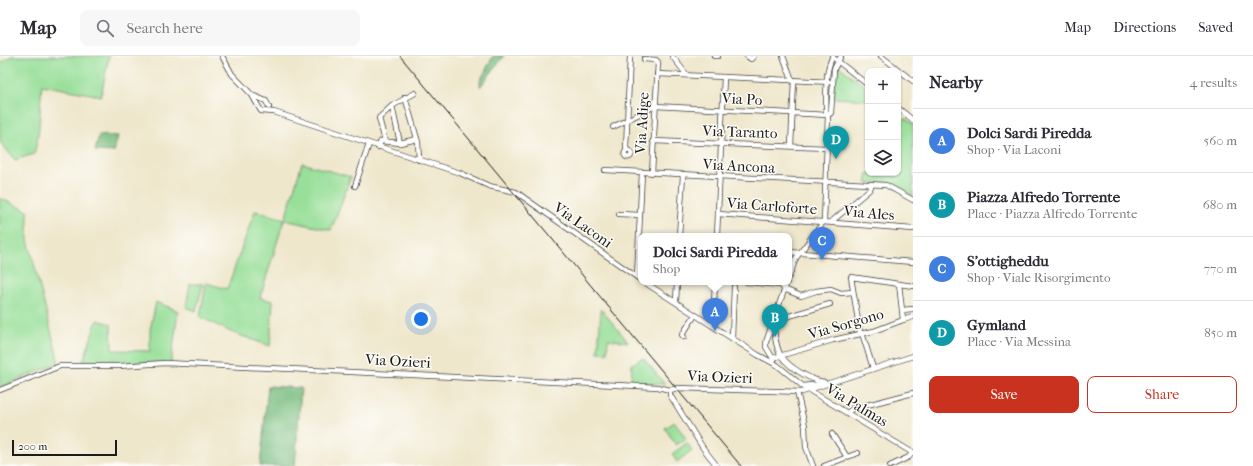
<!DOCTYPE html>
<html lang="en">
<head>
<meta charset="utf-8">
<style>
	:root { --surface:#fff; --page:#f7f7f7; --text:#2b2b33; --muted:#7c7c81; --line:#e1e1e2; --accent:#c8321e }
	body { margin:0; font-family:"IM FELL French Canon",serif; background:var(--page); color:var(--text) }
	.controls { position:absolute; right:12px; top:12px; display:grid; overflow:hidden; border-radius:8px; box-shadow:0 1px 3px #0004 }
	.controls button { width:36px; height:36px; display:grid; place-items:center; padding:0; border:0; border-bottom:1px solid var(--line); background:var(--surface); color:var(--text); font:20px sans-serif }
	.scale { position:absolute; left:12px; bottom:10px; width:105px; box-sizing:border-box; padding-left:4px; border:2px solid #1c1c1c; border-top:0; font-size:11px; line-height:14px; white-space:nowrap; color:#1c1c1c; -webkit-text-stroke:3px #fdfcf7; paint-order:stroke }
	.you { position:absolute; left:421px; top:263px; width:14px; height:14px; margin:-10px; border:3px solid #fff; border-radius:50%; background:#1a73e8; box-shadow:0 0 0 6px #1a73e833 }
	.badge { display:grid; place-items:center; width:26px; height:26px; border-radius:50%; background:var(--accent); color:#fff; font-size:13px; font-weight:700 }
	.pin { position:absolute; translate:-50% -33px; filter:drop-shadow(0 1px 2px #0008) }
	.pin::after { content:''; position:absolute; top:21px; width:14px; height:12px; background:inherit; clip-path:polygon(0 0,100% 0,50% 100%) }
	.popup { position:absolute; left:638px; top:177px; width:154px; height:52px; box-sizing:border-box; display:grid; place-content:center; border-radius:8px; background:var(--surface); filter:drop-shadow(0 1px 3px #0005); font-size:13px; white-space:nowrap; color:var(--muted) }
	.popup b { font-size:15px; color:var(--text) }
	.popup::after { content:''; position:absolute; left:50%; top:100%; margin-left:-8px; border:8px solid transparent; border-top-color:var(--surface) }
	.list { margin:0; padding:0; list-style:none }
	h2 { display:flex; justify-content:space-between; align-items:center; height:52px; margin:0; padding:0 16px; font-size:17px }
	h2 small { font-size:13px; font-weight:400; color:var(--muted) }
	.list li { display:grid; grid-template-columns:26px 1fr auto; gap:12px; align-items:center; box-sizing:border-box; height:64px; padding:0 16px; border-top:1px solid var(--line) }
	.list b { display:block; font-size:15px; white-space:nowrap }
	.list p { margin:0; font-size:13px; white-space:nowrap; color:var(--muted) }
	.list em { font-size:13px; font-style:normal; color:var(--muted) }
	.actions { display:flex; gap:8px; padding:12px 16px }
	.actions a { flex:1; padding:9px 0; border:1px solid var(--accent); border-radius:8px; text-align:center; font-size:14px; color:var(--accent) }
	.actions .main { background:var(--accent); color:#fff }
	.icon { flex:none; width:22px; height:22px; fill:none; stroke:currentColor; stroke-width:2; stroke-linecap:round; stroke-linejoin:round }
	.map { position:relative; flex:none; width:913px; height:410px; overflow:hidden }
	header { display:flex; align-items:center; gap:24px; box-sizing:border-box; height:56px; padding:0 20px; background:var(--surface); border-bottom:1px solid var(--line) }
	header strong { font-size:19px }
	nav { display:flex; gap:22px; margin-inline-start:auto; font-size:14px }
	.search { width:280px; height:36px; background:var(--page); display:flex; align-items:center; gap:10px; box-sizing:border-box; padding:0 14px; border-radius:8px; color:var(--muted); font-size:15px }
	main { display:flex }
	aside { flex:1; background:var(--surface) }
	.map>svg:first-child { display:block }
</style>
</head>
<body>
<header>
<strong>Map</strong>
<div class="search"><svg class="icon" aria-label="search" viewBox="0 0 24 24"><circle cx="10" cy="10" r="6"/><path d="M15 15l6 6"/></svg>Search here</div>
<nav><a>Map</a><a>Directions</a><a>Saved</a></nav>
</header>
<main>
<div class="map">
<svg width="913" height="410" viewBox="0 0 913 410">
	<rect width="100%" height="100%" fill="#fdfcf7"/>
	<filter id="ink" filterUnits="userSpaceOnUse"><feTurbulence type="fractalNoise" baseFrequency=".025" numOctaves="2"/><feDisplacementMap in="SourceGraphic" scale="8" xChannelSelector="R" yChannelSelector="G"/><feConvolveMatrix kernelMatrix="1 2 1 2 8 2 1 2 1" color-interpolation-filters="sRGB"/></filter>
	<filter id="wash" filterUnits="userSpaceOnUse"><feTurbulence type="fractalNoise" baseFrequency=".012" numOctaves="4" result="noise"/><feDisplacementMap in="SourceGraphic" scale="16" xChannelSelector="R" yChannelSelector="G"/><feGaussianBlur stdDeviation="0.9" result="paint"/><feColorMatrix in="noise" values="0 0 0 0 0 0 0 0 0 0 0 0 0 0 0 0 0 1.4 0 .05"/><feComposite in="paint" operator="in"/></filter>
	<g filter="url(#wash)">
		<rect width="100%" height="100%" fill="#efe7cc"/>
		<g fill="#98df99" stroke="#5a7e5a">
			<path d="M11 0H109L101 40 42 29C39 52 41 76 34 98L15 104 0 86V8Z"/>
			<path d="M837 9 868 32V44L834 42 835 15Z"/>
			<path d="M905 62 913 68V141L887 127H866L868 117H898V70Z"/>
			<path d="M302 107 351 121 331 174 284 164 260 242 273 245 270 290 231 276 200 261 206 227 227 233 255 155 285 163Z"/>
			<path d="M0 142 28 155V184L59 307 0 331Z"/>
			<path d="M190 228H203L196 255 186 251Z"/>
			<path d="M156 246 178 255 171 307 83 306 97 264 111 268 112 294 150 295V274Z"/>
			<path d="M601 253 628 286 608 283 607 297 598 296Z"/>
			<path d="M643 302 665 328 631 327 632 308Z"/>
			<path d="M675 366 686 383 676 389 665 372Z"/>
			<path d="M687 387 692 394 677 406 672 398Z"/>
		</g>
		<g fill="#7abe81" stroke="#4b6d4e">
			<path d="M493 0H504L480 31V25Z"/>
			<path d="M99 79 118 80 114 96 95 95Z"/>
			<path d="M268 330 301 332 295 410H260Z"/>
		</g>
	</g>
	<g filter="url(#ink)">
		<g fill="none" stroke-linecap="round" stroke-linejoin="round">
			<defs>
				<g id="minor">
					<path d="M222 0 232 18 252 39 261 55 274 56 460 117 489 130 516 136 641 224"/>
					<path d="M672 0 687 19"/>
					<path d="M714 0H718"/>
					<path d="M747 0 751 3 754 0"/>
					<path d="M783 0 792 24"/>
					<path d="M881 0 913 25"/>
					<path d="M644 3 656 4 658 6 652 117"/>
					<path d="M835 3 868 29"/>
					<path d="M657 18 832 26"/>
					<path d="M254 40 266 45 269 51"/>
					<path d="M405 41 418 86 419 104"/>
					<path d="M392 50 400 87"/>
					<path d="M898 52 913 64"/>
					<path d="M828 59 826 57C827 38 824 16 833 0"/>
					<path d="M613 71 655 50 828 59"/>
					<path d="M385 85 379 62 392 50 415 37"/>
					<path d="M653 85 827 92"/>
					<path d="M791 90 794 24"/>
					<path d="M378 91 381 85 400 87 417 83"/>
					<circle cx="628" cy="98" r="3.5"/>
					<path d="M627 95 626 92 630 0"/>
					<path d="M605 114 886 129 913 144"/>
					<path d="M355 130 369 88"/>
					<path d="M619 158 640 159"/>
					<path d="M718 158 913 173"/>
					<path d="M824 165 828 59 831 57 834 13 841 0"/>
					<path d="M831 166 869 134 872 129"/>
					<path d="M679 180 683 119"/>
					<path d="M717 180 724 21"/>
					<path d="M789 196 913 206"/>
					<path d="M637 221 642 116"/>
					<path d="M789 221 796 202 824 165"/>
					<path d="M644 226 758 299 777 309 804 331 913 397"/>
					<path d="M747 226 781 229 784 233 801 240 816 235 831 233 841 237 853 236"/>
					<path d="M899 228 902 254"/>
					<path d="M676 246 677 226"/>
					<path d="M913 253 902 254 903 264 913 261"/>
					<path d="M774 262 779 263 830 248"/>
					<path d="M773 267C775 277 775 292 782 301 791 313 811 324 824 326"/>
					<path d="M713 270 715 226"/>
					<path d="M860 277 851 221 913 230"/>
					<path d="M862 277 873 312"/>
					<path d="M684 281 682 279 695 259"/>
					<path d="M732 282 734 231"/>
					<path d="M773 302 833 284 874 275 903 264"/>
					<path d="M774 304 766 291V286L787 226"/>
					<path d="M803 330 820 328"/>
					<path d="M0 334 60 310H119L166 307 658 331 670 334 678 332 802 336 913 300"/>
					<path d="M670 334V339L703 392 717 410"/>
					<path d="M797 336 805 370 806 391 813 410"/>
					<path d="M847 357 852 353 913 337"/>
					<path d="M832 378 847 401"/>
					<path d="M824 410 858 397"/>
					<path d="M890 410 909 401 913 396"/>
				</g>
			</defs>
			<use href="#minor" stroke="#3c3a36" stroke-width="6"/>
			<use href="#minor" stroke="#fff" stroke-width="4.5"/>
			<path stroke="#1c1c1c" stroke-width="1" d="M400 0 741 410"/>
		</g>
	</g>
	<g text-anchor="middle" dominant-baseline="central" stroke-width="3" stroke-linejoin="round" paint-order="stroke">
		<g font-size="15" fill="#1c1c1c" stroke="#fdfcf7">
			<text transform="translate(742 43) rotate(3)">Via Po</text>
			<text transform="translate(642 67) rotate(-87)">Via Adige</text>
			<text transform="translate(740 76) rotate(2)">Via Taranto</text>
			<text transform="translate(739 110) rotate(3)">Via Ancona</text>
			<text transform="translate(772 150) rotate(4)">Via Carloforte</text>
			<text transform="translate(869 157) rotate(5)">Via Ales</text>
			<text transform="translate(583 169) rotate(35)">Via Laconi</text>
			<text transform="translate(846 268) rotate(-16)">Via Sorgono</text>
			<text transform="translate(398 305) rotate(3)">Via Ozieri</text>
			<text transform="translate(720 321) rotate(2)">Via Ozieri</text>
			<text transform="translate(857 349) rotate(31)">Via Palmas</text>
		</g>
	</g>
</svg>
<div class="controls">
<button>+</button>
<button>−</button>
<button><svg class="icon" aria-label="layers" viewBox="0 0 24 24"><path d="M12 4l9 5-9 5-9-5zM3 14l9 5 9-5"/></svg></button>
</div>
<div class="scale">200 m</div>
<div class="you"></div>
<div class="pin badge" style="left:715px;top:275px;background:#3f7fe0">A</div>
<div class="popup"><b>Dolci Sardi Piredda</b>Shop</div>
<div class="pin badge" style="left:775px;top:281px;background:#0f9aa8">B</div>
<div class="pin badge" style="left:822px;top:204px;background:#3f7fe0">C</div>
<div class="pin badge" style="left:836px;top:103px;background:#0f9aa8">D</div>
</div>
<aside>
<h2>Nearby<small>4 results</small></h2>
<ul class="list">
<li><span class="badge" style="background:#3f7fe0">A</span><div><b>Dolci Sardi Piredda</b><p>Shop · Via Laconi</p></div><em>560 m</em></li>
<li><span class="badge" style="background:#0f9aa8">B</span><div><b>Piazza Alfredo Torrente</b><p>Place · Piazza Alfredo Torrente</p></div><em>680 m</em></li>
<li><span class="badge" style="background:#3f7fe0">C</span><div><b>S'ottigheddu</b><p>Shop · Viale Risorgimento</p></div><em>770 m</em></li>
<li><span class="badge" style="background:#0f9aa8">D</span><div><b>Gymland</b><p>Place · Via Messina</p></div><em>850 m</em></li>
</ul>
<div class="actions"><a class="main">Save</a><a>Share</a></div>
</aside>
</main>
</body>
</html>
